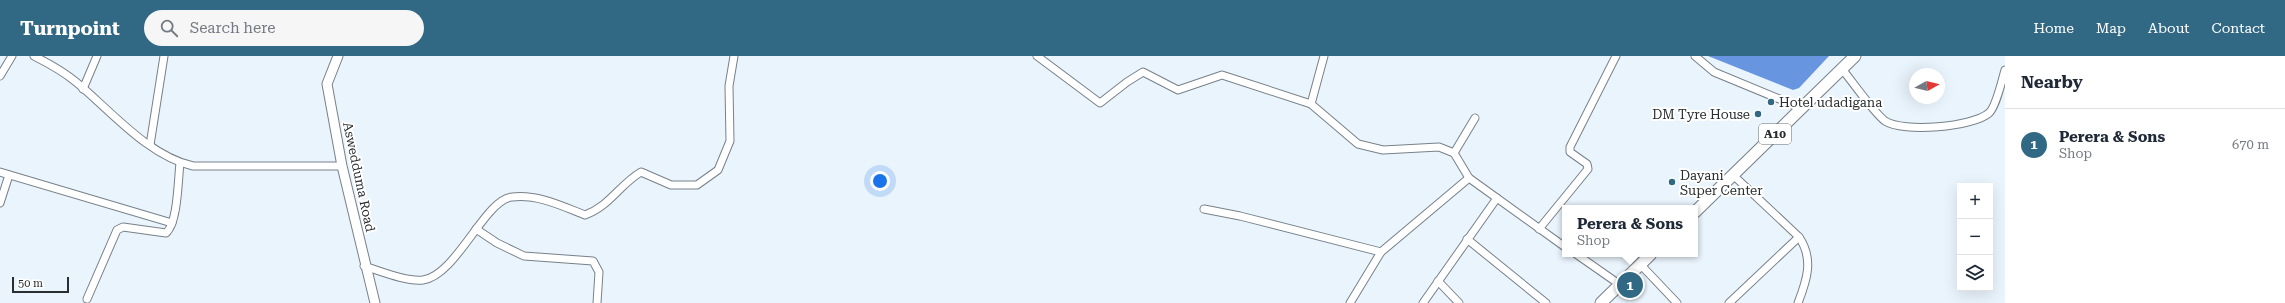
<!DOCTYPE html>
<html lang="en">
<head>
<meta charset="utf-8">
<style>
	:root { --surface:#fff; --page:#f6f6f7; --text:#1f2937; --muted:#747a83; --line:#e0e1e3; --accent:#316883 }
	body { margin:0; font-family:"Roboto Serif",serif; background:var(--page); color:var(--text) }
	.controls { position:absolute; right:12px; bottom:12px; display:grid; overflow:hidden; border-radius:0px; box-shadow:0 4px 16px #0002 }
	.controls button { width:36px; height:36px; display:grid; place-items:center; padding:0; border:0; border-bottom:1px solid var(--line); background:var(--surface); color:var(--text); font:20px sans-serif }
	.compass { position:absolute; left:1909px; top:12px; width:36px; height:36px; border-radius:50%; background:var(--surface); box-shadow:0 4px 16px #0002; rotate:82deg }
	.scale { position:absolute; left:12px; bottom:10px; width:57px; box-sizing:border-box; padding-left:4px; border:2px solid #2a2e31; border-top:0; font-size:11px; line-height:14px; white-space:nowrap; color:#2a2e31; -webkit-text-stroke:3px #fff; paint-order:stroke }
	.you { position:absolute; left:880px; top:125px; width:14px; height:14px; margin:-10px; border:3px solid #fff; border-radius:50%; background:#1a73e8; box-shadow:0 0 0 6px #1a73e833 }
	.badge { display:grid; place-items:center; width:26px; height:26px; border-radius:50%; background:var(--accent); color:#fff; font-size:13px; font-weight:700 }
	.pin { position:absolute; translate:-50% -50%; border:2px solid #fff; box-shadow:0 1px 4px #0006 }
	.popup { position:absolute; left:1562px; top:149px; width:136px; height:52px; box-sizing:border-box; display:grid; place-content:center; border-radius:0px; background:var(--surface); filter:drop-shadow(0 1px 3px #0005); font-size:13px; white-space:nowrap; color:var(--muted) }
	.popup b { font-size:15px; color:var(--text) }
	.popup::after { content:''; position:absolute; left:50%; top:100%; margin-left:-8px; border:8px solid transparent; border-top-color:var(--surface) }
	.list { margin:0; padding:0; list-style:none }
	h2 { display:flex; justify-content:space-between; align-items:center; height:52px; margin:0; padding:0 16px; font-size:17px }
	h2 small { font-size:13px; font-weight:400; color:var(--muted) }
	.list li { display:grid; grid-template-columns:26px 1fr auto; gap:12px; align-items:center; box-sizing:border-box; height:72px; padding:0 16px; border-top:1px solid var(--line) }
	.list b { display:block; font-size:15px; white-space:nowrap }
	.list p { margin:0; font-size:13px; white-space:nowrap; color:var(--muted) }
	.list em { font-size:13px; font-style:normal; color:var(--muted) }
	.icon { flex:none; width:22px; height:22px; fill:none; stroke:currentColor; stroke-width:2; stroke-linecap:round; stroke-linejoin:round }
	.map { position:relative; flex:none; width:2005px; height:247px; overflow:hidden }
	header { display:flex; align-items:center; gap:24px; box-sizing:border-box; height:56px; padding:0 20px; background:var(--accent); color:#fff }
	header strong { font-size:19px }
	nav { display:flex; gap:22px; margin-inline-start:auto; font-size:14px }
	.search { width:280px; height:36px; background:var(--page); display:flex; align-items:center; gap:10px; box-sizing:border-box; padding:0 14px; border-radius:22px; color:var(--muted); font-size:15px }
	main { display:flex }
	aside { flex:1; background:var(--surface) }
	.map>svg:first-child { display:block }
</style>
</head>
<body>
<header>
<strong>Turnpoint</strong>
<div class="search"><svg class="icon" aria-label="search" viewBox="0 0 24 24"><circle cx="10" cy="10" r="6"/><path d="M15 15l6 6"/></svg>Search here</div>
<nav><a>Home</a><a>Map</a><a>About</a><a>Contact</a></nav>
</header>
<main>
<div class="map">
<svg width="2005" height="247" viewBox="0 0 2005 247">
	<rect width="100%" height="100%" fill="#eaf4fd"/>
	<path fill="#6895e0" d="M1708 0H1829L1799 32 1793 34Z"/>
	<g fill="none" stroke-linecap="round" stroke-linejoin="round">
		<defs>
			<g id="minor">
				<path d="M34 0C48 7 64 16 76 26 110 54 148 100 193 110H342"/>
				<path d="M1037 0 1100 47 1127 26 1143 16 1178 34 1222 19 1311 48"/>
				<path d="M1324 0 1311 48 1358 88 1383 94 1439 91 1454 97 1469 122 1565 191"/>
				<path d="M1695 0 1714 16 1801 52"/>
				<path d="M1842 13C1852 25 1874 57 1885 65 1903 77 1973 71 1989 57 1996 51 2002 24 2005 14"/>
				<path d="M0 20 12 0"/>
				<path d="M83 33 97 0"/>
				<path d="M150 89 164 0"/>
				<path d="M1454 97 1475 62"/>
				<path d="M0 116 172 167"/>
				<path d="M1733 119 1799 181C1814 203 1807 224 1798 247"/>
				<path d="M0 147 9 119"/>
				<path d="M1204 153 1240 160 1381 196"/>
				<path d="M476 173 497 187 524 200 593 205 599 216 597 247"/>
				<path d="M1539 173 1588 113 1587 108 1570 96V91L1616 0"/>
				<path d="M1467 183 1546 247"/>
				<path d="M1576 198 1619 228"/>
				<path d="M1640 208 1677 247"/>
				<path d="M364 210C380 215 407 226 423 224 456 220 485 143 512 141 538 138 562 150 585 159 610 150 619 129 641 116L671 129H697L718 114 730 85 729 30 734 0"/>
				<path d="M1438 225 1459 247"/>
				<path d="M87 243 117 174 123 171 166 177C178 167 178 123 180 107"/>
				<path d="M1350 247 1381 196 1469 122"/>
				<path d="M1423 247 1497 142"/>
				<path d="M1729 247 1799 181"/>
			</g>
			<path id="tertiary" d="M338 0 327 28 342 110 375 247"/>
			<g id="trunk">
				<path d="M1695 156 1855 0"/>
				<path d="M1601 247 1651 198"/>
			</g>
		</defs>
		<use href="#minor" stroke="#788189" stroke-width="9"/>
		<use href="#tertiary" stroke="#788189" stroke-width="11"/>
		<use href="#trunk" stroke="#788189" stroke-width="13"/>
		<use href="#minor" stroke="#fff" stroke-width="7"/>
		<use href="#tertiary" stroke="#fff" stroke-width="9"/>
		<use href="#trunk" stroke="#fff" stroke-width="11"/>
	</g>
	<g fill="#316883" stroke="#fff" stroke-width="1.5">
		<circle cx="1771" cy="46" r="4"/>
		<circle cx="1758" cy="58" r="4"/>
		<circle cx="1672" cy="126" r="4"/>
	</g>
	<g text-anchor="middle" dominant-baseline="central" stroke-width="4" stroke-linejoin="round" paint-order="stroke">
		<rect fill="#fff" stroke="#6a6d6f" stroke-width="1" x="1759" y="68" width="32" height="20" rx="3"/>
		<g font-size="12" font-weight="bold" fill="#2a2e31">
			<text x="1775" y="78">A10</text>
		</g>
		<g font-size="13" fill="#2a2e31" stroke="#fff" text-anchor="start">
			<text x="1779" y="46">Hotel udadigana</text>
			<text x="1750" y="58" text-anchor="end">DM Tyre House</text>
			<text x="1680" y="119">Dayani<tspan x="1680" dy="15">Super Center</tspan></text>
		</g>
		<g font-size="13" fill="#2a2e31" stroke="#fff">
			<text transform="translate(359 121) rotate(78)">Aswedduma Road</text>
		</g>
	</g>
</svg>
<div class="controls">
<button>+</button>
<button>−</button>
<button><svg class="icon" aria-label="layers" viewBox="0 0 24 24"><path d="M12 4l9 5-9 5-9-5zM3 14l9 5 9-5"/></svg></button>
</div>
<svg class="compass" viewBox="-18 -18 36 36"><path d="M0-13l5 13h-10z" fill="#e53935"/><path d="M0 13l5-13h-10z" fill="#747a83"/></svg>
<div class="scale">50 m</div>
<div class="you"></div>
<div class="pin badge" style="left:1630px;top:229px">1</div>
<div class="popup"><b>Perera &amp; Sons</b>Shop</div>
</div>
<aside>
<h2>Nearby<small></small></h2>
<ul class="list">
<li><span class="badge">1</span><div><b>Perera &amp; Sons</b><p>Shop</p></div><em>670 m</em></li>
</ul>
</aside>
</main>
</body>
</html>
